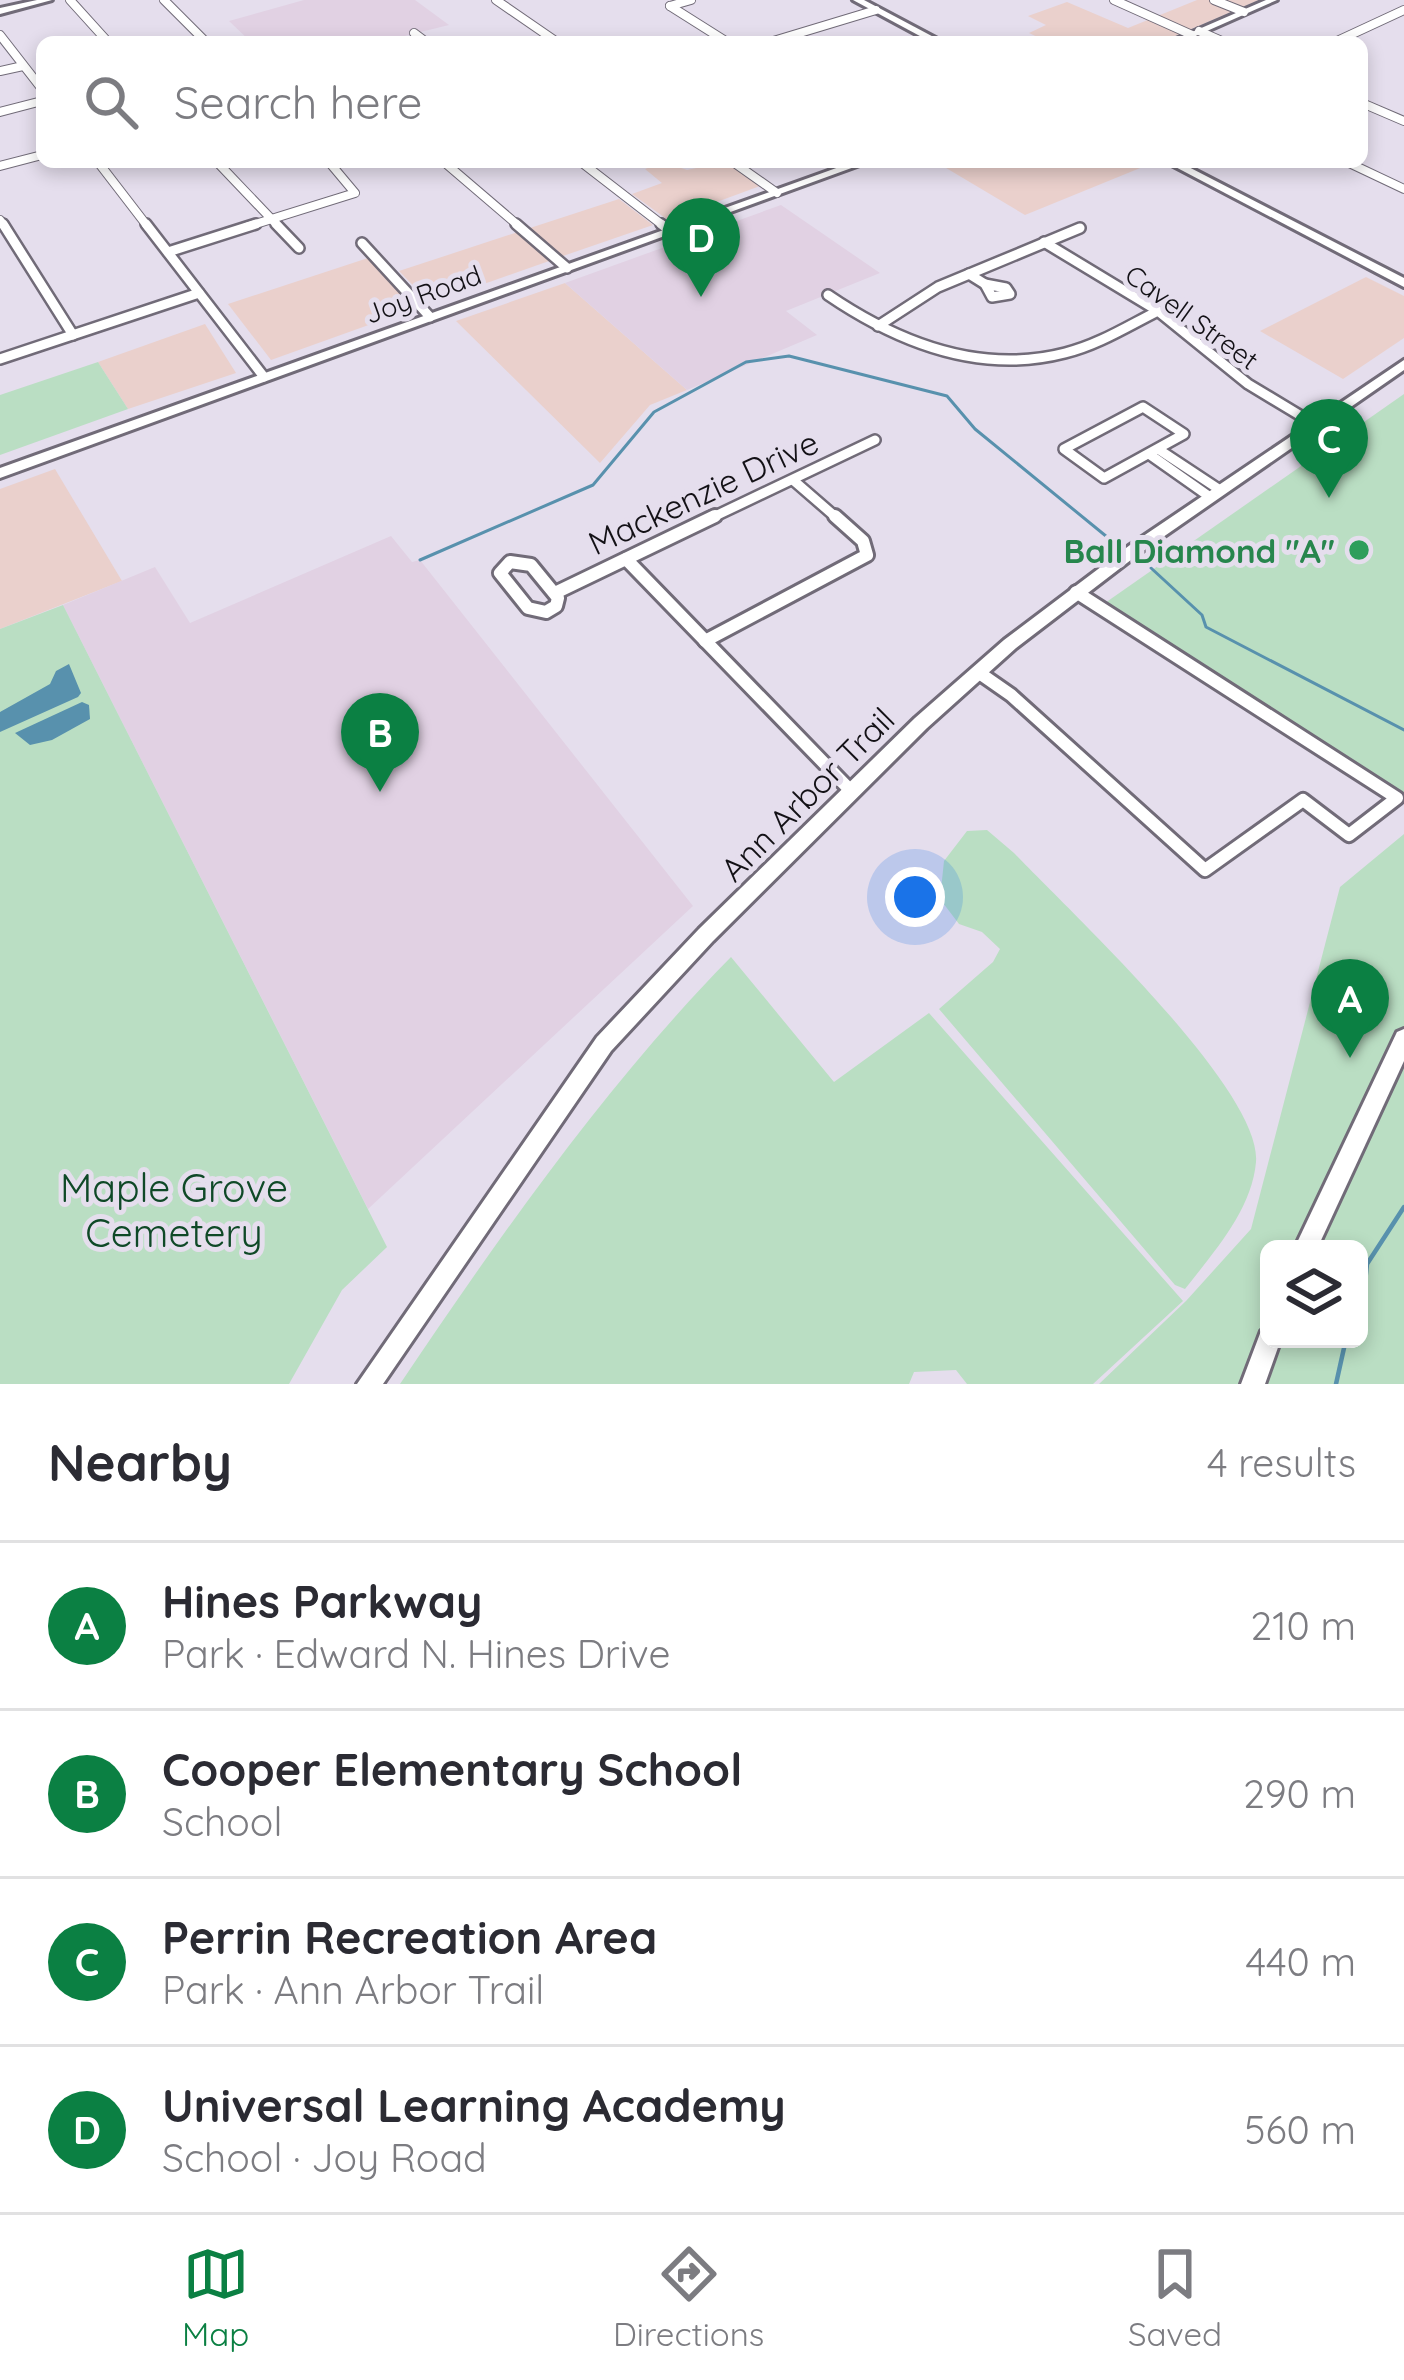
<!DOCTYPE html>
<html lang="en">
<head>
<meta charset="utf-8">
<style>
	:root { --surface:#fff; --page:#f2f2f3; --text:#2b2b33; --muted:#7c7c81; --line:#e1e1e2; --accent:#0b8043 }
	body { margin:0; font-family:Quicksand,sans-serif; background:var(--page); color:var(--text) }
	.controls { position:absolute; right:36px; bottom:36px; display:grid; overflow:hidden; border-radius:18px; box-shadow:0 6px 18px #0003 }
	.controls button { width:108px; height:108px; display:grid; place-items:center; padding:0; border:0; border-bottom:3px solid var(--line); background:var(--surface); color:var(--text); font:60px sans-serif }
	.you { position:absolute; left:915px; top:897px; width:42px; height:42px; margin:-30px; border:9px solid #fff; border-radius:50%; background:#1a73e8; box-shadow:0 0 0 18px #1a73e833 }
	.badge { display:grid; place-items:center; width:78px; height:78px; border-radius:50%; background:var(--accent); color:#fff; font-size:39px; font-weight:700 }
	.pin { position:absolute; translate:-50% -99px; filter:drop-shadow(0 3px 6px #0008) }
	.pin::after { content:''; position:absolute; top:63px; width:42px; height:36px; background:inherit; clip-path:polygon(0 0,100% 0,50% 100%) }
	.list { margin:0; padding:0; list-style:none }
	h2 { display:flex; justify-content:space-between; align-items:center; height:156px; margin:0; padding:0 48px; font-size:51px }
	h2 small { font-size:39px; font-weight:400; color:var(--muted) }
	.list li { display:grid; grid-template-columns:78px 1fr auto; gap:36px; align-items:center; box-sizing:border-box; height:168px; padding:0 48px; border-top:3px solid var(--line) }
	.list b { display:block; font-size:45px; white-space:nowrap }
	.list p { margin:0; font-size:39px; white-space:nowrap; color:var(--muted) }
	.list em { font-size:39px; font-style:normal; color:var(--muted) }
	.icon { flex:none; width:66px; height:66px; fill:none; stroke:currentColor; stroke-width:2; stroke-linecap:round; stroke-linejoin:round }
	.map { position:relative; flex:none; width:1404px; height:1384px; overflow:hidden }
	.search { position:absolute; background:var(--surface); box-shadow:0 6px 18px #0003; left:36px; right:36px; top:36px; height:132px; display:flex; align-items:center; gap:30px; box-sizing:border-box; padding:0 42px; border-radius:18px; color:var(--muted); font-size:45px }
	.sheet { height:828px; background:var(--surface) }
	nav { display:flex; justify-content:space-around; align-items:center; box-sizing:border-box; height:168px; border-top:3px solid var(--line); background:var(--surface); font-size:33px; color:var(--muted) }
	nav a { display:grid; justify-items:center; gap:6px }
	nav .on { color:var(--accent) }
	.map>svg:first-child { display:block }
</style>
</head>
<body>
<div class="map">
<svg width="1404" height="1384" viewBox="0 0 1404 1384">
	<rect width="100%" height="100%" fill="#e5deed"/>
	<g fill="#ead0cc">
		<path d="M1197 0H1259L1161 42H1048L1029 33 1046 25 1028 16 1067 2 1128 28Z"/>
		<path d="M664 162 687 170 725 162 760 186 668 220 632 194 662 183 645 169Z"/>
		<path d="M936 162H1146L1150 164 1025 215Z"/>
		<path d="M619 199 653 225 563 256 530 228Z"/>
		<path d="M518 232 552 260 430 303 399 271Z"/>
		<path d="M368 258 416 308 271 360 228 304Z"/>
		<path d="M1366 277 1404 296V338L1343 379 1260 331Z"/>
		<path d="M565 283 687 390 650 405 600 463 456 321Z"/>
		<path d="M205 324 236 373 128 409 98 362Z"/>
		<path d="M55 469 122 581 0 629V489Z"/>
	</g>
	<g fill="#e1d1e3">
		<path d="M304 0H415L449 25 380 42H251L229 21Z"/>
		<path d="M781 205 880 273 786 311 817 335 687 390 565 283Z"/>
		<path d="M391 536 412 562 420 560 693 906 368 1209 63 605 155 567 190 623Z"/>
	</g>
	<g fill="#badec3" fill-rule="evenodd">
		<path d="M98 362 128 409 0 455V395Z"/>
		<path d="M1404 394V794L1105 603Z"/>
		<path d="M63 605 387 1247 342 1290 289 1384H0V629Z"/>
		<path d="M987 830 1014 853C1067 909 1262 1089 1256 1162 1252 1210 1213 1253 1185 1289L1175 1285 939 1009 993 962 1000 949 982 932 959 924 940 899 944 861 967 831Z"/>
		<path d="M1404 834V1384H1099L1186 1301 1251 1229 1340 887ZM1269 1249H1359V1339H1269Z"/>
		<path d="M731 957 834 1082 929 1013 1183 1301 1093 1384H967L956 1370 914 1372 909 1384H400C498 1238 608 1082 731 957Z"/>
	</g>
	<g fill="#5891ad">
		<path d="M69 664 81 693 78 697 0 732V712L50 684 56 671Z"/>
		<path d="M82 702 89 705 90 719 52 740 30 745 15 733Z"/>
	</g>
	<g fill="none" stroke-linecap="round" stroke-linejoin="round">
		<g stroke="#5891ad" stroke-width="3">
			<path d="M420 560 593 485 654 412 746 362 789 356 947 396 975 429 1112 541"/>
			<path d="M1151 568 1202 615 1206 627 1404 730"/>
		</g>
		<g stroke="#5891ad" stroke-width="4.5">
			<path d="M1359 1296 1364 1292 1367 1264 1404 1207"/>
			<path d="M1336 1384 1346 1339"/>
		</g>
		<defs>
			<g id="street-far2">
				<path d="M70 0 108 42"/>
				<path d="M164 0 206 42"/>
				<path d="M496 0 557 42"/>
				<path d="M1114 0 1192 35"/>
				<path d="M1214 0 1244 12"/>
				<path d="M670 6 727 42"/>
				<path d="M670 6 691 0"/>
				<path d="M1199 31 1224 42"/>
				<path d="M414 33 426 42"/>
				<path d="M0 35 42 89"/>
				<path d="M770 42 876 10"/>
				<path d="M1335 42 1404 10"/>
				<path d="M0 71 23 66"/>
				<path d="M1362 103 1404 121"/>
				<path d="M0 112 42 101"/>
				<path d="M98 162 148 227"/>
				<path d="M217 162 279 227"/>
				<path d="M444 162 520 227"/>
				<path d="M581 162 665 227"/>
				<path d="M733 162 777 193"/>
				<path d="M1347 162 1404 189"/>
				<path d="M0 166 42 155"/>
				<path d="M0 220 5 227"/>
				<path d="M246 227 355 193 329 162"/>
			</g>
			<g id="street-far1">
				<path d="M3 224 73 335"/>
				<path d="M146 224 264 377"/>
				<path d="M276 224 299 248"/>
				<path d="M516 224 567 268"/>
				<path d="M661 224 670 231"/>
				<path d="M1044 242 1158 311 1248 384 1316 425"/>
				<path d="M362 243 430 317"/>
				<path d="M168 252 256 224"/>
				<path d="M969 274 985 284"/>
				<path d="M985 284 1006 288 1010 294 992 297Z"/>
				<path d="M828 295C897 342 980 375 1065 353 1098 345 1128 326 1158 311"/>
				<path d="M878 326 938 287 1080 228"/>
				<path d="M0 359 199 293"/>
				<path d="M1143 407 1184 434 1104 478 1064 449Z"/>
				<path d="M1158 449 1220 490"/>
				<path d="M1149 454 1210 497"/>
				<path d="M793 480 838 519"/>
				<path d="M709 519 875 440"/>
			</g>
			<g id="street">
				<path d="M626 559 852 792"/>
				<path d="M510 562 531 565 558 598 556 606 546 612 528 608 500 573Z"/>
				<path d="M555 593 715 516"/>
				<path d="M705 641 867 555 863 541 835 516"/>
				<path d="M978 672 1011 695 1205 870 1303 800 1349 835 1397 798 1076 592"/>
			</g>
			<g id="secondary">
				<path d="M37 0H52L0 14V8Z"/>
				<path d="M853 0H864L943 42H931Z"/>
				<path d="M1266 0H1277L1182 42H1169Z"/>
				<path d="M853 162H868L0 478V468Z"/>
				<path d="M1166 162H1179L1404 278V287Z"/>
				<path d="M1404 360V370L1140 553 1016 648 927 728 713 941 611 1051 383 1384H357L597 1037 699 929 915 718 1004 640 1130 545Z"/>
				<path d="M1404 1029V1061L1317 1249H1294L1397 1032Z"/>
				<path d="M1269 1327V1339H1281L1265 1384H1241L1261 1331Z"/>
			</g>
		</defs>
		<use href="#street-far2" stroke="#716b78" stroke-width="10"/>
		<use href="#street-far1" stroke="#716b78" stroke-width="14"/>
		<use href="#street" stroke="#716b78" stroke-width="18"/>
		<use href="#secondary" stroke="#716b78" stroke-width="6"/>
		<use href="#street-far2" stroke="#fff" stroke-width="8"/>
		<use href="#street-far1" stroke="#fff" stroke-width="9"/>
		<use href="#street" stroke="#fff" stroke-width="12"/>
		<use href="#secondary" fill="#fff" fill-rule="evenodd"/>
	</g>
	<circle fill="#2e9e5b" stroke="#e5deed" stroke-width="4.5" cx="1359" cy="550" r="12"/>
	<g text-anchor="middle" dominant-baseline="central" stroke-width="10" stroke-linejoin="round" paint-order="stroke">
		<g font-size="27" fill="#131116" stroke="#e5deed">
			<text transform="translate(423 294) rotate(-20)">Joy Road</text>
			<text transform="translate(1192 317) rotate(36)">Cavell Street</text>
		</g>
		<g font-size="33" fill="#131116" stroke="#e5deed">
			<text transform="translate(703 492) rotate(-25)">Mackenzie Drive</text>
			<text transform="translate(807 794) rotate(-45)">Ann Arbor Trail</text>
		</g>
		<g font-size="33" font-weight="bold" fill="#27864d" stroke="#e5deed" text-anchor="end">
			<text x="1335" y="550">Ball Diamond "A"</text>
		</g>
		<g font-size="39" fill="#0f4927" stroke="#e5deed">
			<text x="174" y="1187">Maple Grove<tspan x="174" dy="45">Cemetery</tspan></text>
		</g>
	</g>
</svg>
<div class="controls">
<button><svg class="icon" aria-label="layers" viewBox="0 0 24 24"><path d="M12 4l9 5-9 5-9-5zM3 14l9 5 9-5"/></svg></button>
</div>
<div class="you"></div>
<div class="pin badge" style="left:1350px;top:1058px">A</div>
<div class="pin badge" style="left:380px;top:792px">B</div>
<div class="pin badge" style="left:1329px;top:498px">C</div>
<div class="pin badge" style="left:701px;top:297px">D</div>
<div class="search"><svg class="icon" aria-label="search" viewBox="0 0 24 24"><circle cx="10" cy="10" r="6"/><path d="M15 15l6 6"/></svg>Search here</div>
</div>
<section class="sheet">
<h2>Nearby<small>4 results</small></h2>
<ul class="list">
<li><span class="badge">A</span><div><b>Hines Parkway</b><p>Park · Edward N. Hines Drive</p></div><em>210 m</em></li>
<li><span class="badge">B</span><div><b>Cooper Elementary School</b><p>School</p></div><em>290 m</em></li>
<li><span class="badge">C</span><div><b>Perrin Recreation Area</b><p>Park · Ann Arbor Trail</p></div><em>440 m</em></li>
<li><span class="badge">D</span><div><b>Universal Learning Academy</b><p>School · Joy Road</p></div><em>560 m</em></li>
</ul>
</section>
<nav>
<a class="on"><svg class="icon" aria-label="map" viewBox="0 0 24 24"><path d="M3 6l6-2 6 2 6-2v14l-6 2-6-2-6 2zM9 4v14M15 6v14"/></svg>Map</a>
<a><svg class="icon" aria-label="directions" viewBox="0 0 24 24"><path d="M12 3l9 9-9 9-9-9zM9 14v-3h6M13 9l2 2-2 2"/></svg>Directions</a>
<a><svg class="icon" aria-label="saved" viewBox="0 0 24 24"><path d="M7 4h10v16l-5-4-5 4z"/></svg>Saved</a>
</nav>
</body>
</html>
